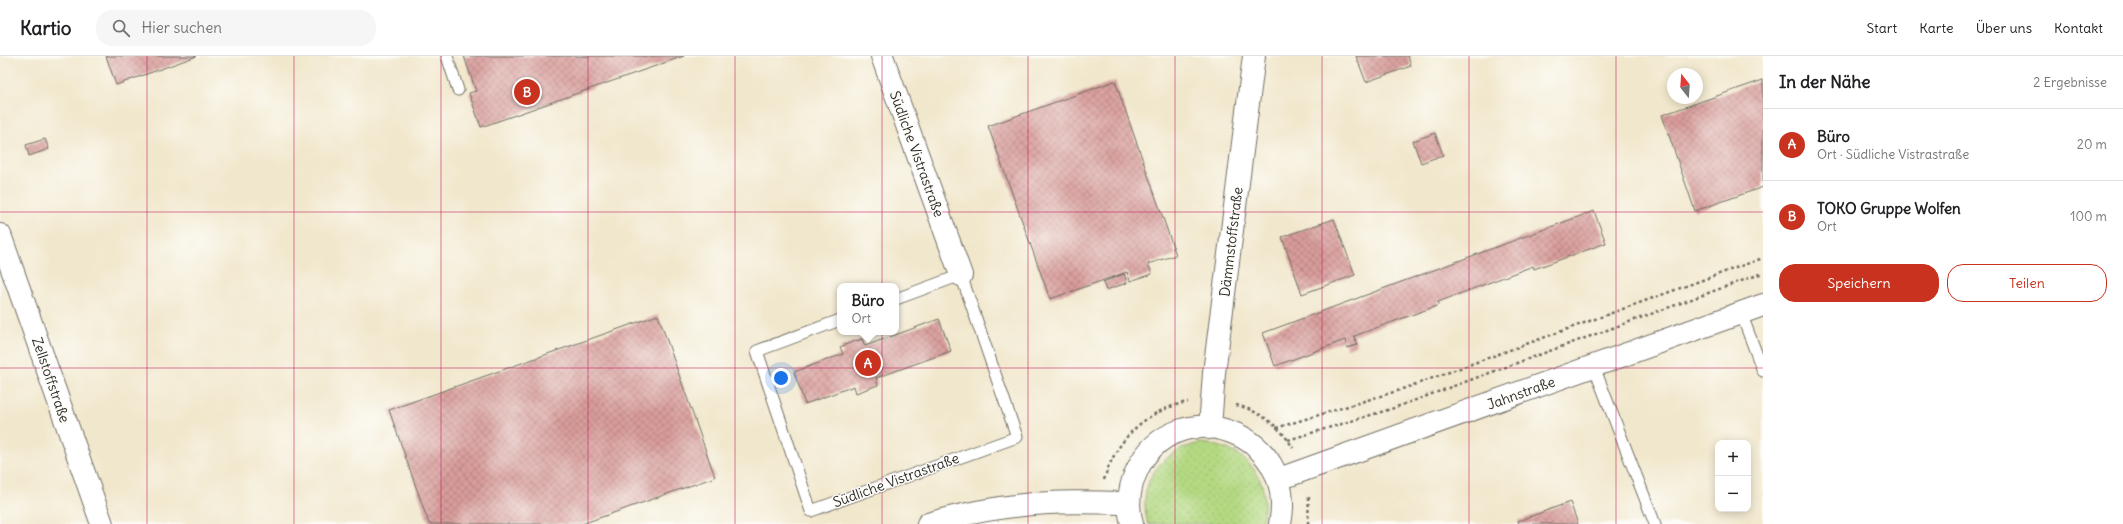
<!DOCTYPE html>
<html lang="de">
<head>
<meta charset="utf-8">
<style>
	:root { --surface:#fff; --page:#f6f6f6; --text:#202124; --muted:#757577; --line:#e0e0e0; --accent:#c8321e }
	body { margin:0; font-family:Delius,sans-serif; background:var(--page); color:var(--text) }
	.controls { position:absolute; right:12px; bottom:12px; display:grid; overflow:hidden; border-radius:8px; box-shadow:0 2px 10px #0003 }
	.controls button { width:36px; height:36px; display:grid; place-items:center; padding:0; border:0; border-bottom:1px solid var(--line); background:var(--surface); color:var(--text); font:20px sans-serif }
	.compass { position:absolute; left:1667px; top:12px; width:36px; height:36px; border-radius:50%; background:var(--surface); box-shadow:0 2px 10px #0003; rotate:343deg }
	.you { position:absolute; left:781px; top:322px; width:14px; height:14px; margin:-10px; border:3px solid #fff; border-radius:50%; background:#1a73e8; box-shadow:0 0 0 6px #1a73e833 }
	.badge { display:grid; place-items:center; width:26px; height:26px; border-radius:50%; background:var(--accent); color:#fff; font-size:13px; font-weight:700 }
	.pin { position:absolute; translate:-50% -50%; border:2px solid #fff; box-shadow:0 1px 4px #0006 }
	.popup { position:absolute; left:837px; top:227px; width:62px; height:52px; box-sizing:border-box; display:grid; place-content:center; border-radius:8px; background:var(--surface); filter:drop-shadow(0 1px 3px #0005); font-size:13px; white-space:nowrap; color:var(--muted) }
	.popup b { font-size:15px; color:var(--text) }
	.popup::after { content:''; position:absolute; left:50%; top:100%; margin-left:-8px; border:8px solid transparent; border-top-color:var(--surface) }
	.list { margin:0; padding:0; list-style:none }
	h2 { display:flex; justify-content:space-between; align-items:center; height:52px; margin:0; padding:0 16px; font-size:17px }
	h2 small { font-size:13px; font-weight:400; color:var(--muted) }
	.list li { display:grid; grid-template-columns:26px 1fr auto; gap:12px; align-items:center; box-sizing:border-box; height:72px; padding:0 16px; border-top:1px solid var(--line) }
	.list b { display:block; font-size:15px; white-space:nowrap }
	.list p { margin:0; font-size:13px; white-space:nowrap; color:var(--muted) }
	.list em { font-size:13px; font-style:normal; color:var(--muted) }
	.actions { display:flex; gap:8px; padding:12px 16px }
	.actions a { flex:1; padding:9px 0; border:1px solid var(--accent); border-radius:16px; text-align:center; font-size:14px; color:var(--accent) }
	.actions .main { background:var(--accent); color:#fff }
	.icon { flex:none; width:22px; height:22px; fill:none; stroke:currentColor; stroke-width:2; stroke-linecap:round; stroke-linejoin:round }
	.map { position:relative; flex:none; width:1763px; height:468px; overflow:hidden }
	header { display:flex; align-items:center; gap:24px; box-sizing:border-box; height:56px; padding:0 20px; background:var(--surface); border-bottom:1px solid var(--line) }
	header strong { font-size:19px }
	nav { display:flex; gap:22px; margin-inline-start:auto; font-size:14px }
	.search { width:280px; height:36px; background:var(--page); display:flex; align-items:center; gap:10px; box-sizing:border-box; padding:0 14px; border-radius:16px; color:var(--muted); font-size:15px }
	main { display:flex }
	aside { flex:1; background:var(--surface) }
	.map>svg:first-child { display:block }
</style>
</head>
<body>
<header>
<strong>Kartio</strong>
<div class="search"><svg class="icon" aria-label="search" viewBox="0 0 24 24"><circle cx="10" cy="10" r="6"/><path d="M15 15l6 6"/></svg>Hier suchen</div>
<nav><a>Start</a><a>Karte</a><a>Über uns</a><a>Kontakt</a></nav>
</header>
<main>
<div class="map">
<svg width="1763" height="468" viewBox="0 0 1763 468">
	<defs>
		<pattern id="grass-dots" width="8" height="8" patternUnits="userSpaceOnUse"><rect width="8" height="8" fill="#b4d982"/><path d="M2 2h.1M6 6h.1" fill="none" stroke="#9bba70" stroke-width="1.8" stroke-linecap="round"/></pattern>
		<pattern id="building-cross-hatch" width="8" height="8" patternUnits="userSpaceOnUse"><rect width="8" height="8" fill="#d99d9b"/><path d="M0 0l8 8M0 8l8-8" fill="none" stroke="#b0807f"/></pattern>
	</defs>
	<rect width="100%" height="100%" fill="#fdfcf7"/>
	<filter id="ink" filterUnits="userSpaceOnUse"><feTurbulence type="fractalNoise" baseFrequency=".025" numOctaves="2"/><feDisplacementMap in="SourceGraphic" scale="8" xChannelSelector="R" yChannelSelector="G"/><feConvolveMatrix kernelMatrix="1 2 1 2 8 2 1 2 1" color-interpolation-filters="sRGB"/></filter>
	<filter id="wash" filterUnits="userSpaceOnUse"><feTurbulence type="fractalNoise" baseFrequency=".012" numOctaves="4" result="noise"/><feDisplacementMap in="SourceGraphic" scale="16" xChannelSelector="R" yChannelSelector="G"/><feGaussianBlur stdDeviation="0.9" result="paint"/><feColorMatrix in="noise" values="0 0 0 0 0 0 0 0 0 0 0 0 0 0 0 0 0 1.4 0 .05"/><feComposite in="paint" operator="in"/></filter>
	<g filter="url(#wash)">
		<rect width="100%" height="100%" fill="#f1e7cc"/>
		<path fill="url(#grass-dots)" stroke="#708256" d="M1200 387C1245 390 1275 423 1261 468H1148C1136 426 1160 396 1200 387Z"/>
		<g id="blocks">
			<g fill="url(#building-cross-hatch)">
				<path d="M106 0H197L116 29Z"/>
				<path d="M464 0H684L481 71 469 37 476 35Z"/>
				<path d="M1356 0H1408L1411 10 1366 26Z"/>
				<path d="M1763 24V131L1695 155 1662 59Z"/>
				<path d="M1115 25 1176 199 1148 208 1152 218 1130 225 1127 216 1050 243 988 70Z"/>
				<path d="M1435 77 1443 99 1421 107 1413 85Z"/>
				<path d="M45 83 49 93 29 100 26 89Z"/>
				<path d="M1594 155 1606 187 1534 213 1533 210 1438 246 1439 249 1354 280 1357 289 1347 292 1345 284 1275 310 1263 277Z"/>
				<path d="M1334 163 1355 219 1302 238 1282 181Z"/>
				<path d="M1124 218 1127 227 1106 234 1103 226Z"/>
				<path d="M658 259 715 421 582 468H429L389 354Z"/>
				<path d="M939 263 951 295 876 322 878 329 856 337 854 330 805 348 794 316 843 298 840 291 850 287 862 283 865 290Z"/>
				<path d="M1570 446 1578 468H1519L1518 465Z"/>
			</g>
		</g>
	</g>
	<g filter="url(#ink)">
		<use href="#blocks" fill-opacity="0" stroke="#706d63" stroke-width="1"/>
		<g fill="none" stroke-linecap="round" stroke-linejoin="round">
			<defs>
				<g id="lane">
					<path d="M447 0 458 34"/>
					<path d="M1741 257 1763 315"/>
					<path d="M840 264 757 295 811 455 1017 381 961 219 896 243"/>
					<path d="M1594 311 1655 468"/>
				</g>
				<g id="street">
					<path d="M882 0 961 219"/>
					<path d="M0 179 102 468"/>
					<path d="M1210 372 1214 317 1254 0"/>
					<path d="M1279 423 1763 249"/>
					<path d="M928 468C968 456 1008 449 1049 447 1075 445 1102 447 1129 447"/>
					<path d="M1132 468C1127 450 1129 431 1137 414 1176 333 1299 375 1280 468"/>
				</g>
			</defs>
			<use href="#lane" stroke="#706d63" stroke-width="13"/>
			<use href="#street" stroke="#706d63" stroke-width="24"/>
			<g stroke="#706d63" stroke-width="2.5" stroke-dasharray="3 3" stroke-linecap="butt">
				<path d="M1236 349C1260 355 1281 371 1293 392"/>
				<path d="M1276 372 1397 335 1763 202"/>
				<path d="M1288 384 1391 353 1763 217"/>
				<path d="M1104 424C1116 383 1146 354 1188 346"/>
				<path d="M1308 468 1309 438"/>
			</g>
			<use href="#lane" stroke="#fff" stroke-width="11"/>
			<use href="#street" stroke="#fff" stroke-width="22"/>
		</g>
	</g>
	<path fill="none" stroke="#c2185b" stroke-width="1" stroke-opacity="0.55" d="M147 0V468M294 0V468M441 0V468M588 0V468M735 0V468M882 0V468M1028 0V468M1175 0V468M1322 0V468M1469 0V468M1616 0V468M0 156H1763M0 312H1763"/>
	<g text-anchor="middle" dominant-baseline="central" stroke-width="3" stroke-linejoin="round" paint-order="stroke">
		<g font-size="14" fill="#2b2b2b" stroke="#fdfcf7">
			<text transform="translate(917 98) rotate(70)">Südliche Vistrastraße</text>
			<text transform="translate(1231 186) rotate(-83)">Dämmstoffstraße</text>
			<text transform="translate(51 324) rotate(71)">Zellstoffstraße</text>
			<text transform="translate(1521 337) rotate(-20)">Jahnstraße</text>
			<text transform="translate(896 424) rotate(-20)">Südliche Vistrastraße</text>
		</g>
	</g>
</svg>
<div class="controls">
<button>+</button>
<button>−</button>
</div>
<svg class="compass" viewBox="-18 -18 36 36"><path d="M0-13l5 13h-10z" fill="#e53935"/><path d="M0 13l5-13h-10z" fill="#757577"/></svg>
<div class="you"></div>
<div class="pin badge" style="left:868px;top:307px">A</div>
<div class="popup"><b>Büro</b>Ort</div>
<div class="pin badge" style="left:527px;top:36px">B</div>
</div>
<aside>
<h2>In der Nähe<small>2 Ergebnisse</small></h2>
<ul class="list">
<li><span class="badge">A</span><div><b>Büro</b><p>Ort · Südliche Vistrastraße</p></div><em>20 m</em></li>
<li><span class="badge">B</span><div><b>TOKO Gruppe Wolfen</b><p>Ort</p></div><em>100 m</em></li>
</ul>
<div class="actions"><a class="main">Speichern</a><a>Teilen</a></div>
</aside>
</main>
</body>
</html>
